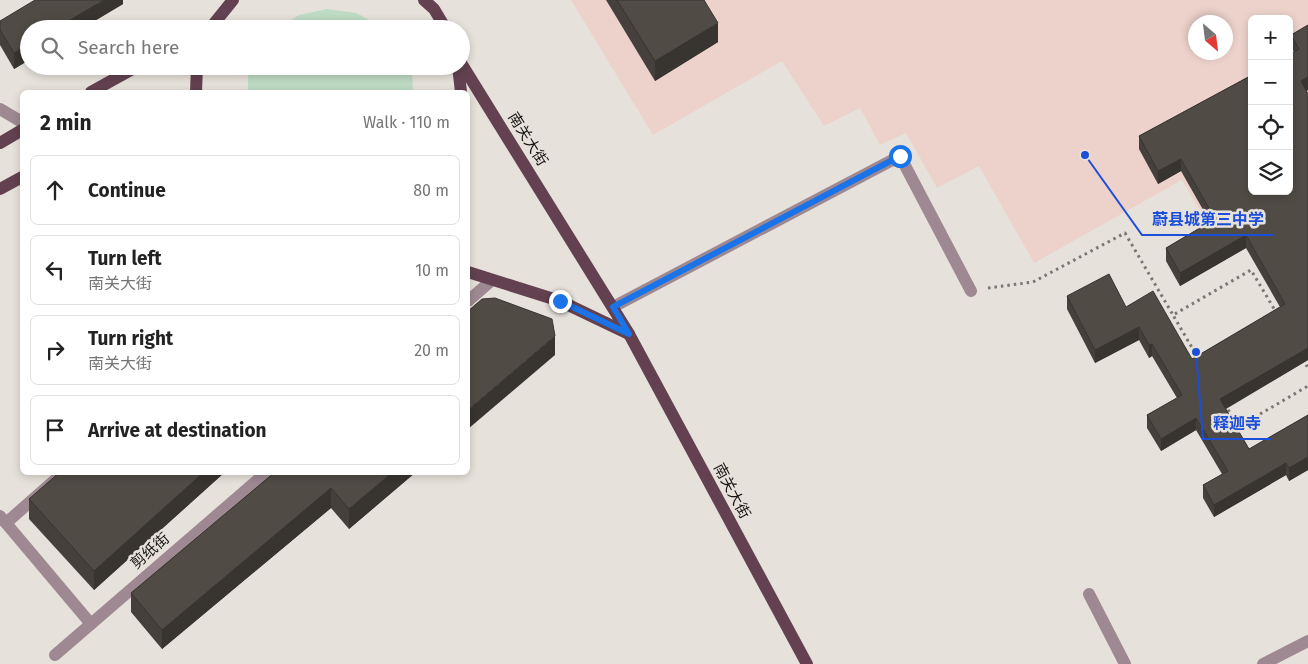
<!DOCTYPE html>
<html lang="en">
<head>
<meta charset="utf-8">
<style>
	:root { --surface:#fff; --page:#f6f6f6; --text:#222; --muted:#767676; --line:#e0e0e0 }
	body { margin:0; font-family:"Fira Sans","Noto Sans SC",sans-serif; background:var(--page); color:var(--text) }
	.controls { position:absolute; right:15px; top:15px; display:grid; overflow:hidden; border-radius:8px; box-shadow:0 2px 8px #0003 }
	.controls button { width:45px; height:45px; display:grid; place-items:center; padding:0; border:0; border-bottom:1px solid var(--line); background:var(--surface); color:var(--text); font:25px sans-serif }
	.compass { position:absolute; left:1188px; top:15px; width:45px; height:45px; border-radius:50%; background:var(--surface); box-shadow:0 2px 8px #0003; rotate:152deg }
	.stop { position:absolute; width:15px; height:15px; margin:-11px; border:4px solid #1a73e8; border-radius:50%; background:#fff }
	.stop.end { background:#1a73e8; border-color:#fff; box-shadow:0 1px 5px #0008 }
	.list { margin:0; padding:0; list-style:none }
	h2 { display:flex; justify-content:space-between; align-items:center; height:65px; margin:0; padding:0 20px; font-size:21px }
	h2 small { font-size:16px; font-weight:400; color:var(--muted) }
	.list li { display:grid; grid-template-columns:32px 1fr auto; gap:15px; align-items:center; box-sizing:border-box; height:70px; margin:0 10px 10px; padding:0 10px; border:1px solid var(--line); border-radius:8px }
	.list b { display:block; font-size:19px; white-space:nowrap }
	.list p { margin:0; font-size:16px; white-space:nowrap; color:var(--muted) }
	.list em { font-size:16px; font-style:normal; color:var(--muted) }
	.icon { flex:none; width:28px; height:28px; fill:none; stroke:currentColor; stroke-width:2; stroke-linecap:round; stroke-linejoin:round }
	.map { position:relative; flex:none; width:1308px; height:664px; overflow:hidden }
	.search { position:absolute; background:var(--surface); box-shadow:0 2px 8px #0003; left:20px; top:20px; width:450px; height:55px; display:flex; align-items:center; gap:12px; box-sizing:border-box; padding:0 18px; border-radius:28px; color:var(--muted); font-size:19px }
	.panel { position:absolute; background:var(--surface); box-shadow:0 2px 8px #0003; left:20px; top:90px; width:450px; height:385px; border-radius:8px }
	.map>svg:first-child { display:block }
</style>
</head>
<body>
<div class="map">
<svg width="1308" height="664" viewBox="0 0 1308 664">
	<rect width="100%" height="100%" fill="#e7e1db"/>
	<path fill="#ecd2cb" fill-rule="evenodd" d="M571 0H1308V302L1262 207 1213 233 1182 180 1034 263 979 166 937 188 906 133 880 145 860 108 824 126 782 61 653 135ZM1252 19H1289V191H1252ZM1196 22H1226V52H1196Z"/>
	<g fill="#bedbc4">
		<path d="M327 9 356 13 381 26 383 29H277L299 15Z"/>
		<path d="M252 66H409L412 72 413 92H248V77Z"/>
	</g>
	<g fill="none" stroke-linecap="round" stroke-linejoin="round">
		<g stroke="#7b7672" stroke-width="3" stroke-dasharray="2.5 4" stroke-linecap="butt">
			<path d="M988 288 1033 282 1125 233 1173 315"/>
			<path d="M1198 358 1173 315 1251 270 1276 312"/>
			<path d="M1303 359 1308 368"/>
			<path d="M1225 404 1238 427 1308 386"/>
		</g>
		<g stroke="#9e8992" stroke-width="12">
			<path d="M0 109 22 122"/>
			<path d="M468 301 492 280"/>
			<path d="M613 307 900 156 971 291"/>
			<path d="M0 516 91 624"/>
			<path d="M6 523 64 472"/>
			<path d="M1089 594 1125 664"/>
			<path d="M55 655 267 472"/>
			<path d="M1263 664 1308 641"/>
		</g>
		<g stroke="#634150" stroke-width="12">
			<path d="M424 0 434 9 446 29"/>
			<path d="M211 29 212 26 233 0"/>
			<path d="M461 63 629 334 807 664"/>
			<path d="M458 66 461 92"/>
			<path d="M91 92 138 66"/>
			<path d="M196 92 197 66"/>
			<path d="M0 143 22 130"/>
			<path d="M0 189 22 177"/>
			<path d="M468 272 560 301 629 334"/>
		</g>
	</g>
	<g fill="#45403b">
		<path d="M123 0V4L14 69 0 45V21Z"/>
		<path d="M606 0H704L718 42 655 81Z"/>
		<path d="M1308 25V90L1306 91 1308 94V360L1226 409 1249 449 1308 415V470L1289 481 1286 475 1214 517 1203 498V485L1222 474 1196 430 1161 451 1147 428V415L1177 398 1152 356 1149 358 1139 340 1095 363 1067 309V296L1126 307 1192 359 1280 307 1246 248 1180 286 1166 261V248L1210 222 1181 171 1158 184 1139 149V136L1294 52 1291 47V35Z"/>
		<path d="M60 472H225L94 590 29 519V499Z"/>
		<path d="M275 472H416L349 529 331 508 162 649 131 612V593Z"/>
	</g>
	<g fill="#383430">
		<path d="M104 0H123V4L81 29H55Z"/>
		<path d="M718 23V42L655 81V61Z"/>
		<path d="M29 44V60L14 69V53Z"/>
		<path d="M1308 77V90L1301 94V81Z"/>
		<path d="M1181 159V171L1158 184V171Z"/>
		<path d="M1246 235V248L1180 286V273Z"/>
		<path d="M1139 327V340L1095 363V350Z"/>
		<path d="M555 336V355L468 429V410Z"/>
		<path d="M1152 344V356L1149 358V345Z"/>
		<path d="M1308 348V360L1220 412V399Z"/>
		<path d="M1196 418V430L1161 451V439Z"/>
		<path d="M1308 457V470L1289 481V468Z"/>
		<path d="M1286 463V475L1214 517V505Z"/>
		<path d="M204 472H225L94 590V571Z"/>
		<path d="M393 472H416L349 529V509Z"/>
		<path d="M331 488V508L162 649V630Z"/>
	</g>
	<g fill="#504b45" stroke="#383430">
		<path d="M35 0H104L55 29H29V44L14 53 0 30V21Z"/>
		<path d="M617 0H704L718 23 655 61Z"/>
		<path d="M1308 25V77L1301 81 1308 94V348L1220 399 1249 449 1308 415V457L1289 468 1286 463 1214 505 1203 485 1228 471 1196 418 1161 439 1147 415 1182 395 1152 344 1149 345 1139 327 1095 350 1067 296 1109 274 1126 307 1153 291 1192 359 1285 304 1246 235 1180 273 1166 248 1215 219 1181 159 1158 171 1139 136 1252 75V191H1289V55L1299 49 1291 35Z"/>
		<path d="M495 298 552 319 555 336 468 410V311L482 299Z"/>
		<path d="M60 472H204L94 571 29 499Z"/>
		<path d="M275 472H393L349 509 331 488 162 630 131 593Z"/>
	</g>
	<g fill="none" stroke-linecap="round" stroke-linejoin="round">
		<path stroke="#1a73e8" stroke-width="6" d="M560 301 629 334 613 307 900 156"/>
	</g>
	<g text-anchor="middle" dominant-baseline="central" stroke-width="5" stroke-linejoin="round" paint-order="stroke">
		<g font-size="15" fill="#161311" stroke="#e7e1db">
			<text transform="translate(528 139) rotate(58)">南关大街</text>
			<text transform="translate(732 491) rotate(62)">南关大街</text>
			<text transform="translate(150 551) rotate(-41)">剪纸街</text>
		</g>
	</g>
	<path fill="none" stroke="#1d4ed8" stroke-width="2" d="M1085 155L1142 235H1274M1196 352L1203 439H1271"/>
	<g fill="#1d4ed8" stroke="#e7e1db" stroke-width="2">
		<circle cx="1085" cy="155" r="5"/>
		<circle cx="1196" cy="352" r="5"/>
	</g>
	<g font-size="16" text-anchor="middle" font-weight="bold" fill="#1d4ed8" stroke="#e7e1db" stroke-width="5" stroke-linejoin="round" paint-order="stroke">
		<text x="1208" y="225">蔚县城第三中学</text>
		<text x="1237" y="429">释迦寺</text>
	</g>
</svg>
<div class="controls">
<button>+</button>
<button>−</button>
<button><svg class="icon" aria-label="locate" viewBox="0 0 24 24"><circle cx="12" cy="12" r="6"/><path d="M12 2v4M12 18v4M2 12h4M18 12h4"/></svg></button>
<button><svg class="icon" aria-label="layers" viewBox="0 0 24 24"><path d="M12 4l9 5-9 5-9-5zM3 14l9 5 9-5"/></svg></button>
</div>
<svg class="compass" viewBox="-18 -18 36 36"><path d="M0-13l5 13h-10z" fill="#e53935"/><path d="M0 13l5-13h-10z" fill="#767676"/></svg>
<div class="stop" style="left:900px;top:156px"></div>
<div class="stop end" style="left:560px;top:301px"></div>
<div class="search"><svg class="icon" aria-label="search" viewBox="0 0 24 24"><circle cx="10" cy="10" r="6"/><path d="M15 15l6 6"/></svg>Search here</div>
<section class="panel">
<h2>2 min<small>Walk · 110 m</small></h2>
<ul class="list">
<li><svg class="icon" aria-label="ahead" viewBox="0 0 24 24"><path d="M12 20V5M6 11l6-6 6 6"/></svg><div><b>Continue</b></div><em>80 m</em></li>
<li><svg class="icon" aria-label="left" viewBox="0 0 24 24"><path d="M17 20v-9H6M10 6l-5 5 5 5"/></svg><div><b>Turn left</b><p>南关大街</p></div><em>10 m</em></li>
<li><svg class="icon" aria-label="right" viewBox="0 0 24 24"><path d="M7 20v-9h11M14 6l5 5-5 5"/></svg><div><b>Turn right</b><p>南关大街</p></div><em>20 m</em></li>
<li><svg class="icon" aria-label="arrive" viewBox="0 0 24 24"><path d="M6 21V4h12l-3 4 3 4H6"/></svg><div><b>Arrive at destination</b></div></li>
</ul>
</section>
</div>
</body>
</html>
